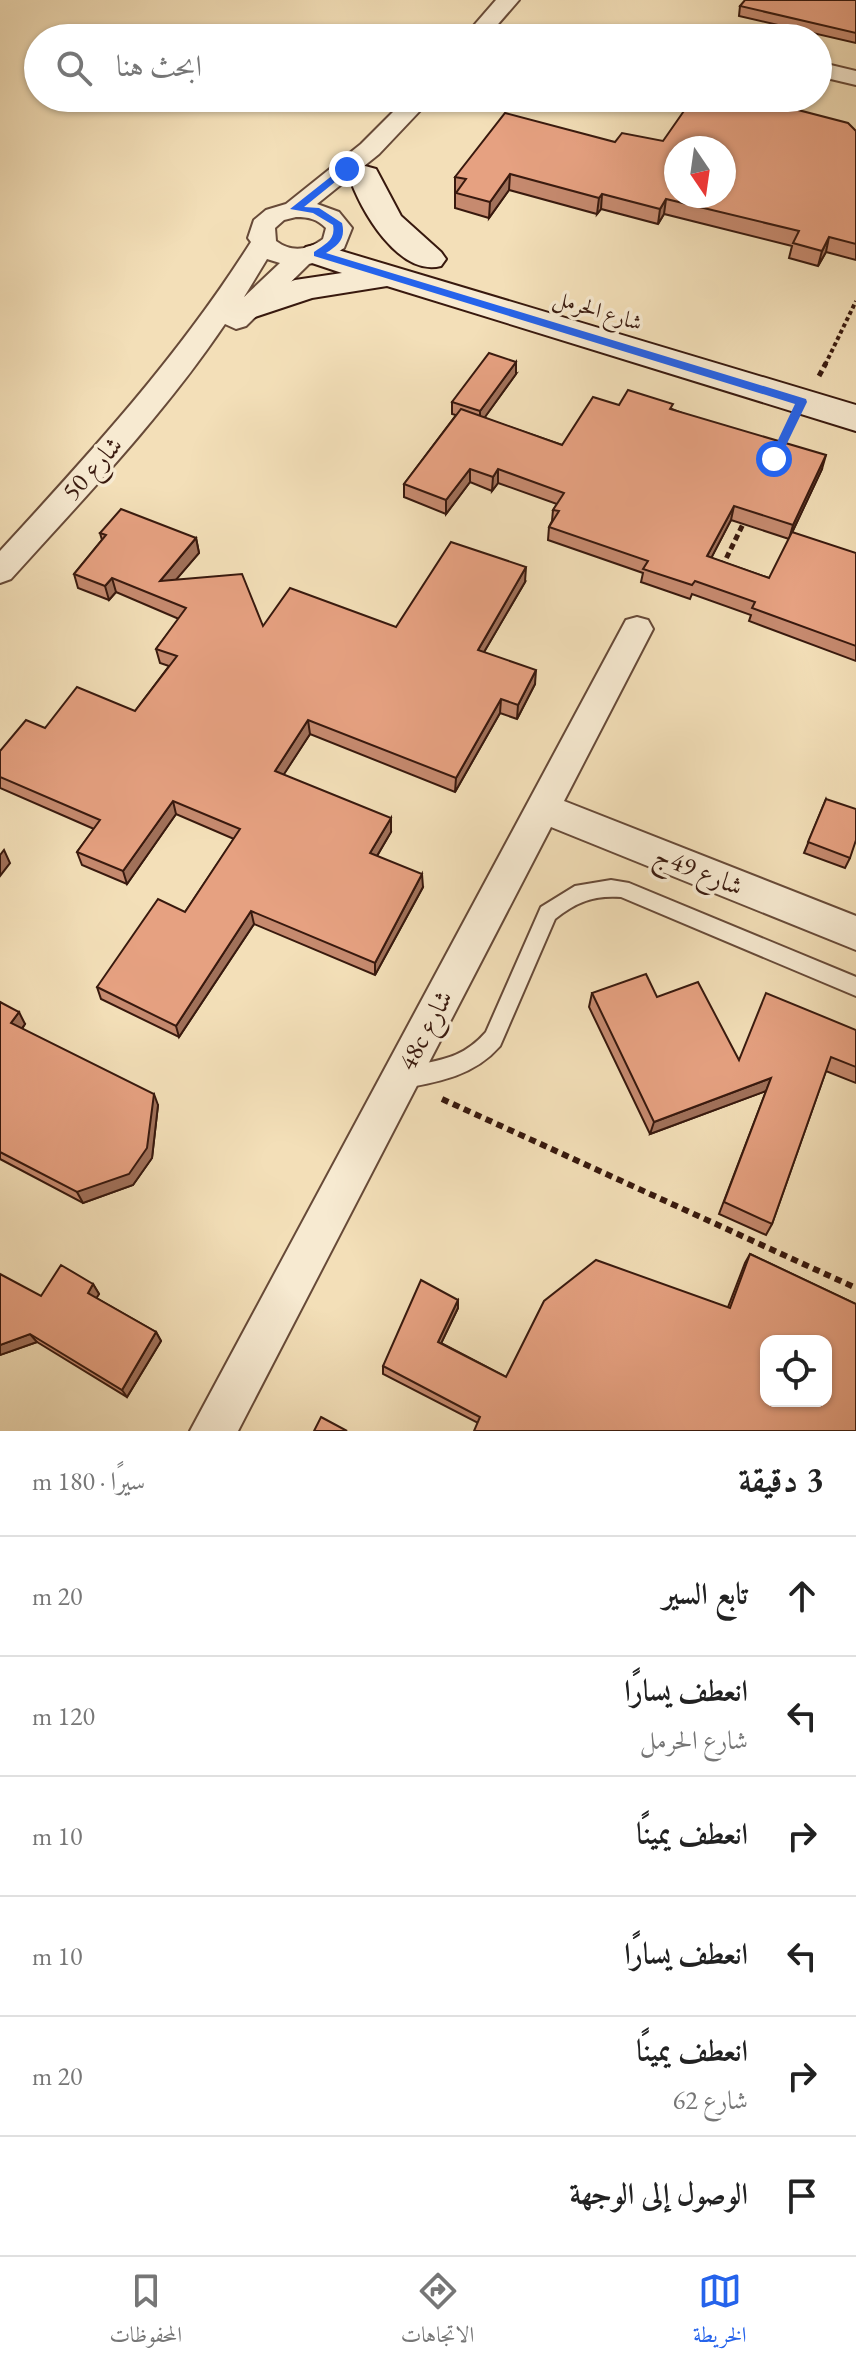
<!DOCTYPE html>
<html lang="ar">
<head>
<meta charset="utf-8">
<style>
	:root { --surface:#fff; --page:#f2f2f2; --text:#222; --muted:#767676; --line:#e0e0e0; --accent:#2563eb }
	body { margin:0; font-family:"EB Garamond",Amiri,serif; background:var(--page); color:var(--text); direction:rtl }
	.controls { position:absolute; right:24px; bottom:24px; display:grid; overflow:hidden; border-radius:16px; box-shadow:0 2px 6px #0004 }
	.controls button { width:72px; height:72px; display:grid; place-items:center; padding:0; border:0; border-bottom:2px solid var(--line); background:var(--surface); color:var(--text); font:40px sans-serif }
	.compass { position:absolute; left:664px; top:136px; width:72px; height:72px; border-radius:50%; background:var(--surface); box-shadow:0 2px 6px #0004; rotate:167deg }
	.stop { position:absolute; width:24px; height:24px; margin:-18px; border:6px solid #2563eb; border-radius:50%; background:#fff }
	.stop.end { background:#2563eb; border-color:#fff; box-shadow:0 2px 8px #0008 }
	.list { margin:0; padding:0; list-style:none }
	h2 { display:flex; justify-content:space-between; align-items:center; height:104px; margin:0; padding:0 32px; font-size:34px }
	h2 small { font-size:26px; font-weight:400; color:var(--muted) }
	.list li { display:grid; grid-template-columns:52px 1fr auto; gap:24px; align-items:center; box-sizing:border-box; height:120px; padding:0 32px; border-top:2px solid var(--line) }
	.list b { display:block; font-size:30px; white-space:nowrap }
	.list p { margin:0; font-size:26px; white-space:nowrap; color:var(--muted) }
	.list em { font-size:26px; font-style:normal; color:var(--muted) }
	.icon { flex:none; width:44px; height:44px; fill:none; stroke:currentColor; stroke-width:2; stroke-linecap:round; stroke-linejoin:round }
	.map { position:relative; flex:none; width:856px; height:1431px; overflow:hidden; direction:ltr }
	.search { position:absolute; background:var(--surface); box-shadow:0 2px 6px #0004; left:24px; right:24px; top:24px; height:88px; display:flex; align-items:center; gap:20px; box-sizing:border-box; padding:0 28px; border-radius:44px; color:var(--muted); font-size:30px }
	.sheet { height:824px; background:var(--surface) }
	nav { display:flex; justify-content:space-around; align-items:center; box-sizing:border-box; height:112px; border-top:2px solid var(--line); background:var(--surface); font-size:22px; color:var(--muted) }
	nav a { display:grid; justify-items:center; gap:4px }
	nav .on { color:var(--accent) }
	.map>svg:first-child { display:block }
</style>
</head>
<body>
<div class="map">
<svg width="856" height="1431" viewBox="0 0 856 1431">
	<rect width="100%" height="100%" fill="#f3dfb8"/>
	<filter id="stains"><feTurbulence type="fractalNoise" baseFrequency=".0025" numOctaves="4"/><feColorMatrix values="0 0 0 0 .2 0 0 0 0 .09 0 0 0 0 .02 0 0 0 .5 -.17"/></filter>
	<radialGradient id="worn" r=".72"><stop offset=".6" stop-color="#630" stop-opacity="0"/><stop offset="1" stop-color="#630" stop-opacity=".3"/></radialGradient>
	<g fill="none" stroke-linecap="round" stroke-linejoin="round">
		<defs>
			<path id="lane" d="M611 880 629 883 856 977V996L621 897C594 895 576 902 555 919L500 1046C474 1076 438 1082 400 1089L392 1086 389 1079 392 1072C429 1058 456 1066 486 1032L541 907 575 886Z"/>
			<g id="street">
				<path d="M496 0H519L486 38H463Z"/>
				<path d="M818 62 856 71V85L818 76Z"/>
				<path d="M407 98H432L379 154 317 204 339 212 352 228 344 248 327 259 309 264 246 326 236 329 225 324C163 416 85 497 11 579L0 583V551C91 452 179 356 251 242L248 238 254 220 266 210 286 204 361 144ZM296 217C309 217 317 219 326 228L323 239C308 250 292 253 276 241L275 228 284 220ZM267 259 280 263 244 297Z"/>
				<path d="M637 617 648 620 653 629 564 801 856 916V950L551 827 238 1431H190L626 620Z"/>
			</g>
			<g id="secondary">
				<path d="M365 166 376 169 401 216 441 252 446 259 441 266C399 277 360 210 349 176L354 169Z"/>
				<path d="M318 244 856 405V431L387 286 312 298 249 319 237 316 231 308 237 300 295 280 342 273 306 261 301 254 306 247Z"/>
			</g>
		</defs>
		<use href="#lane" stroke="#674a38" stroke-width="4"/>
		<use href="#street" stroke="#674a38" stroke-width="4"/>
		<use href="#secondary" stroke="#38190e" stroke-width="4"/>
		<path stroke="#38190e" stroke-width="4" stroke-dasharray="4 3" stroke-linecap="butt" d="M825 365 856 301"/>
		<g stroke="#38190e" stroke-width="5" stroke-dasharray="6 4" stroke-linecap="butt">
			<path d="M819 376 826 363"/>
			<path d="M780 448 789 428"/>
			<path d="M722 567 746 518"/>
		</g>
		<path stroke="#38190e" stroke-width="6" stroke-dasharray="7 5" stroke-linecap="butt" d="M442 1099 856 1288"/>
		<use href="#lane" fill="#f7ead1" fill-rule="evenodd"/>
		<use href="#street" fill="#f7ead1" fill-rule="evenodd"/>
		<use href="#secondary" fill="#f7ead1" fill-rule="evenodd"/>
	</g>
	<g fill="#c68a6f" stroke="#38190e" stroke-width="2">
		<path d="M856 0V43L739 16 740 6Z"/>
		<path d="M856 131V260L826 252 818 266 789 258 792 246 664 214 658 224 601 209 597 214 509 190 489 218 455 208V177L615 142 663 141Z"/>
		<path d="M516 374 484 418 562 445 619 405 672 409 822 469 789 539 731 520 711 558 769 578 856 553V661L749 621 751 615 692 594 690 599 641 582 643 573 548 540 549 527 552 521 553 510 557 504 498 483 492 491 470 482 446 514 404 497V484L456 415 452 414V402Z"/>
		<path d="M100 533 196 538 199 553 176 579 263 626 396 627 525 582 484 652 535 684 517 719 500 713 455 792 310 734 283 775 391 832 377 856 423 887 375 975 254 924 179 1037 101 999 97 987 185 912 234 839 176 814 127 884 82 865 77 852 94 829 0 788V751L45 728 135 711 169 666 160 663 156 649 179 619 116 592 109 600 78 588 74 574 102 540Z"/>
		<path d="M826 799 850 858 845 868 804 853Z"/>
		<path d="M592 993 657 997 739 1060 856 1030V1083L826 1071 772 1224 766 1235 719 1214 766 1091 650 1134 589 1007Z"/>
		<path d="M0 1002 25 1024 22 1029 158 1105 152 1158 133 1185 83 1203 0 1159Z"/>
		<path d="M750 1254 856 1304 478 1423 383 1374V1366L458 1300V1308L441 1343 506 1377 728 1307 745 1263Z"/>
		<path d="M93 1284 99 1294 96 1298 156 1332 161 1341 127 1397 37 1342 0 1355 41 1296Z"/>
	</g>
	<g fill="#a1715a" stroke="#38190e" stroke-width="2">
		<path d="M510 174 509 190 489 218 490 202Z"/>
		<path d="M602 194 601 209 597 214 599 198Z"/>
		<path d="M666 199 664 214 658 224 660 209Z"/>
		<path d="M829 237 826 252 818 266 822 251Z"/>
		<path d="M516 362V374L480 424V411Z"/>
		<path d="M826 455 822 469 789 539 793 525Z"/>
		<path d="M470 469V482L446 514V500Z"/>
		<path d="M498 469V483L492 491 493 477Z"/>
		<path d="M734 506 731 520 705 570 707 556Z"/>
		<path d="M196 538 199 553 163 595 160 581Z"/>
		<path d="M526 567 525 582 477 664 478 650Z"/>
		<path d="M112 578 116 592 109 600 105 586Z"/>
		<path d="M536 670 535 684 517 719 518 705Z"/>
		<path d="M501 699 500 713 455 792 456 778Z"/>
		<path d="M308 720 310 734 277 785 275 771Z"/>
		<path d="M173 801 176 814 127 884 123 871Z"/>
		<path d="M391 818V832L371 866 370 853Z"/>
		<path d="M4 850 10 863 0 876V855Z"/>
		<path d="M422 874 423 887 375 975V963Z"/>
		<path d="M251 911 254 924 179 1037 176 1026Z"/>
		<path d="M19 1012 25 1024 17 1035 11 1023Z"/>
		<path d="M771 1078 766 1091 650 1134 654 1122Z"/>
		<path d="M154 1094 158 1105 152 1158 133 1185 83 1203 77 1192Z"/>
		<path d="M93 1284 99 1294 94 1302 88 1293Z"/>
		<path d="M458 1300V1308L438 1350V1342Z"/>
		<path d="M156 1332 161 1341 127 1397 122 1390Z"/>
		<path d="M30 1334 37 1342 0 1355V1345Z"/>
	</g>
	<g fill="#e6a181" stroke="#38190e" stroke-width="2" fill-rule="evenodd">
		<path d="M745 0H856V33L740 6Z"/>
		<path d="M693 98H752L848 123 856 131V244L829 237 822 251 793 243 799 231 666 199 660 209 602 194 599 198 510 174 490 202 456 193 466 179 455 177 505 113 615 142 622 133 663 141ZM676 148H724V196H676Z"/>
		<path d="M489 353 516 362 480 411 452 402Z"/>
		<path d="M628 390 673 404 670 409 826 455 793 525 734 506 707 556 769 578 792 532 856 553V646L752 608 755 602 695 581 692 585 643 569 648 561 549 527 559 511 553 510 564 493 498 469 493 477 470 469 446 500 404 484 461 409 562 445 593 397 619 405Z"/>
		<path d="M121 509 196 538 160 581 242 574 263 626 290 588 396 627 451 542 526 567 478 650 536 670 518 705 501 699 456 778 308 720 275 771 391 818 370 853 422 874 375 963 251 911 176 1026 97 987 158 899 185 912 240 829 173 801 123 871 77 852 100 820 0 777V751L26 720 45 728 77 687 135 711 177 656 156 649 186 608 112 578 105 586 74 574 106 535 100 533Z"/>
		<path d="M826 799 856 809V840L850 858 808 842Z"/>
		<path d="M646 974 657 997 698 982 739 1060 766 993 856 1030V1067L831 1057 772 1224 724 1202 771 1078 654 1122 592 993Z"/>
		<path d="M0 1002 19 1012 11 1023 154 1094 147 1148 129 1174 77 1192 0 1152Z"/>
		<path d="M750 1254 856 1304V1431H474L480 1417 383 1366 421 1280 458 1300 438 1342 506 1377 544 1301 596 1260 730 1308ZM766 1341H826V1401H766Z"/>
		<path d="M61 1265 93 1284 88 1293 156 1332 122 1390 30 1334 0 1345V1274L41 1296Z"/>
		<path d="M321 1417 347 1431H314Z"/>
	</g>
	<path fill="#2563eb" d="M343 167 351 169 304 207 319 208 342 223C346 239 338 245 326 253L806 399 807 402 778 462 769 459 795 404 314 256V252C325 244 336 240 333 225L313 213 290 209Z"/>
	<g text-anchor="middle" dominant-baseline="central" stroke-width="7" stroke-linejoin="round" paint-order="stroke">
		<g font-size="22" fill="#38190e" stroke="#f7ead1">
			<text transform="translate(598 310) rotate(17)">شارع الحرمل</text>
		</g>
		<g font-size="26" fill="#38190e" stroke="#f7ead1">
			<text transform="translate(92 468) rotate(-48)">شارع 50</text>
			<text transform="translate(699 870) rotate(22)">شارع 49ج</text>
			<text transform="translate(425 1030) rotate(-62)">48c شارع</text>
		</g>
	</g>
	<rect width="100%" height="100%" filter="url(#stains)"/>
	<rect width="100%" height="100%" fill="url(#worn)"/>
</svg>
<div class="controls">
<button><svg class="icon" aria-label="locate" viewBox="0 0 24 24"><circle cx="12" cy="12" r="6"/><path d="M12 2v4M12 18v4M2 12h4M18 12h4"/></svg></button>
</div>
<svg class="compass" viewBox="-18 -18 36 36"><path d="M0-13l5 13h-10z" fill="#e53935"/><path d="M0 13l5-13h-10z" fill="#767676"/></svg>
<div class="stop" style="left:774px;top:459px"></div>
<div class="stop end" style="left:347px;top:169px"></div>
<div class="search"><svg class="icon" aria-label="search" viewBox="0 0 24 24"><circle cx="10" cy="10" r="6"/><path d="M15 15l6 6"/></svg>ابحث هنا</div>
</div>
<section class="sheet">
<h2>3 دقيقة<small>سيرًا · 180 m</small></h2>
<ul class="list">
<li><svg class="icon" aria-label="ahead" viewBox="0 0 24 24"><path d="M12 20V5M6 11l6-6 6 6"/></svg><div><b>تابع السير</b></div><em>20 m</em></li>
<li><svg class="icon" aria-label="left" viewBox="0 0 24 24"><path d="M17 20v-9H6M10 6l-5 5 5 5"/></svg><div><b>انعطف يسارًا</b><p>شارع الحرمل</p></div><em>120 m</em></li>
<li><svg class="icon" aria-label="right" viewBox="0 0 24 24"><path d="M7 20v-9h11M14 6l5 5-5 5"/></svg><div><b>انعطف يمينًا</b></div><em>10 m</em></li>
<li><svg class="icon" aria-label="left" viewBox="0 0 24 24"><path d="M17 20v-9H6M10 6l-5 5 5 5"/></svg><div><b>انعطف يسارًا</b></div><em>10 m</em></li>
<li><svg class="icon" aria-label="right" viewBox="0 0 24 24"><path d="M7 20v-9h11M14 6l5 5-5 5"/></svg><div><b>انعطف يمينًا</b><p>شارع 62</p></div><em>20 m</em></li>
<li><svg class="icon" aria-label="arrive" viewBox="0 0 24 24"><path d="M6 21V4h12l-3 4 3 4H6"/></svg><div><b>الوصول إلى الوجهة</b></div></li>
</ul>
</section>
<nav>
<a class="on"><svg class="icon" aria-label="map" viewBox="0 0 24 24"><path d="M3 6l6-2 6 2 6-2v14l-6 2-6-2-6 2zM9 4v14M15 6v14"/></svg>الخريطة</a>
<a><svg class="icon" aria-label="directions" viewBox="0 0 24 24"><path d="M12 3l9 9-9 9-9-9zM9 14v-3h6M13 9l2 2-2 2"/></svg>الاتجاهات</a>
<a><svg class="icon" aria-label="saved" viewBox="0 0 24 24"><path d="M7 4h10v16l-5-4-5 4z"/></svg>المحفوظات</a>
</nav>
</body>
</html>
